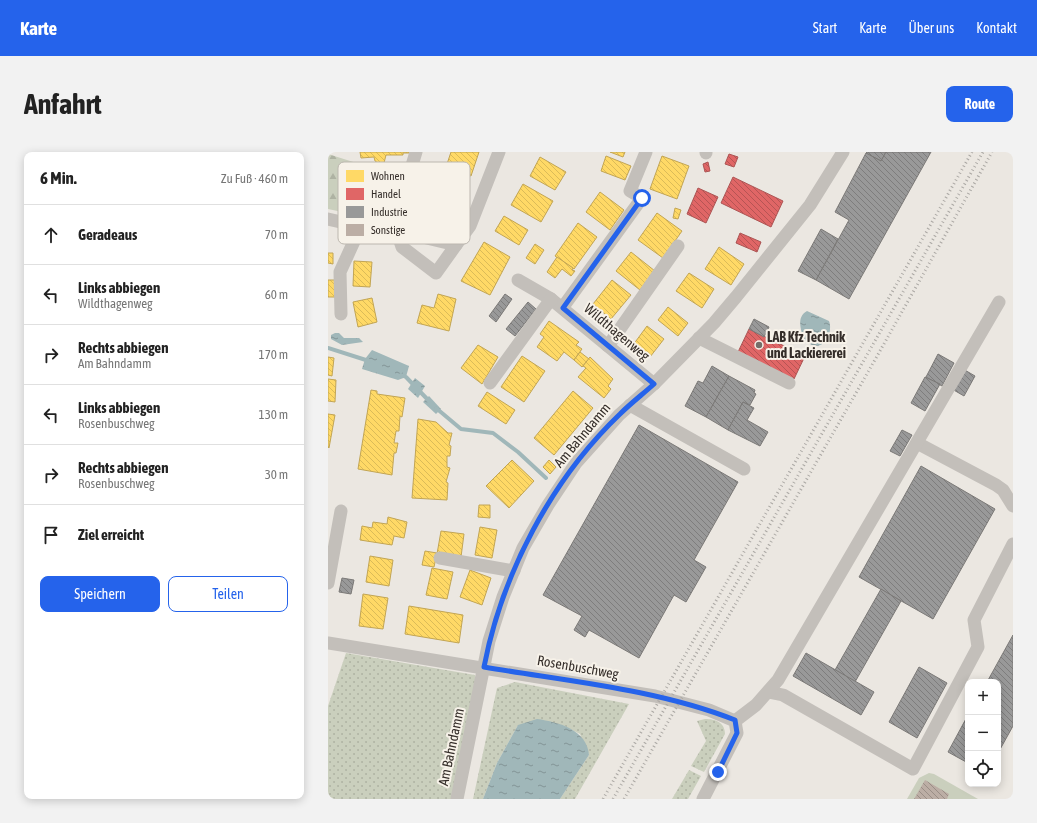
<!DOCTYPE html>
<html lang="de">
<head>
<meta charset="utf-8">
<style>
	:root { --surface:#fff; --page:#f2f2f2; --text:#222; --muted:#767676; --line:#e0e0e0; --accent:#2563eb }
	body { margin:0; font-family:"Asap Condensed",sans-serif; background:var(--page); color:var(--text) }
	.controls { position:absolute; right:12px; bottom:12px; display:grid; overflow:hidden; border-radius:8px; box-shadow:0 2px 10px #0003 }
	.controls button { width:36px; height:36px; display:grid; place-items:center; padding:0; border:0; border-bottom:1px solid var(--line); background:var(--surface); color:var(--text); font:20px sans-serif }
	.stop { position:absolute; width:12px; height:12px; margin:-9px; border:3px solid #2563eb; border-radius:50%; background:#fff }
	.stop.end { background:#2563eb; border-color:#fff; box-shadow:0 1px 4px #0008 }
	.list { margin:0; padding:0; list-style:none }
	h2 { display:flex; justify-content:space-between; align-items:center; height:52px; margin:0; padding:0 16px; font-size:17px }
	h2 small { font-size:13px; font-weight:400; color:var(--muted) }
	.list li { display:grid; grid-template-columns:26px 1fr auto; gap:12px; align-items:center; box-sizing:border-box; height:60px; padding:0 16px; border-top:1px solid var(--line) }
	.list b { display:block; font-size:15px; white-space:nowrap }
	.list p { margin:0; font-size:13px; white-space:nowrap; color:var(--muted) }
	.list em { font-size:13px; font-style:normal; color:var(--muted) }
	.actions { display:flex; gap:8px; padding:12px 16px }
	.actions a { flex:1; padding:9px 0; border:1px solid var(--accent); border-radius:8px; text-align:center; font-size:14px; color:var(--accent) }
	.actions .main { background:var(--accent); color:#fff }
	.icon { flex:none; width:22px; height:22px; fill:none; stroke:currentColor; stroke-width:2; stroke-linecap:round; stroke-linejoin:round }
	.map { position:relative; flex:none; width:685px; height:647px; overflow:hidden; border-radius:8px }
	header { display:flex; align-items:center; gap:24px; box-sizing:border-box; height:56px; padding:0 20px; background:var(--accent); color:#fff }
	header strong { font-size:19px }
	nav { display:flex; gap:22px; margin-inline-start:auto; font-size:14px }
	.intro { display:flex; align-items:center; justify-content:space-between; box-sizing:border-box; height:96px; padding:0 24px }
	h1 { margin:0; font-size:28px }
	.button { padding:10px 18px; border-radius:8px; background:var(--accent); color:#fff; font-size:14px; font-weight:700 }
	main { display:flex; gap:24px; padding:0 24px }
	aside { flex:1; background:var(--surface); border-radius:8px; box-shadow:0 2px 10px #0003 }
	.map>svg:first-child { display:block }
</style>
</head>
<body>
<header>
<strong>Karte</strong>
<nav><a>Start</a><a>Karte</a><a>Über uns</a><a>Kontakt</a></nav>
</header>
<div class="intro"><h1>Anfahrt</h1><a class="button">Route</a></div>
<main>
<aside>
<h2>6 Min.<small>Zu Fuß · 460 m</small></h2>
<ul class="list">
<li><svg class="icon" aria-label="ahead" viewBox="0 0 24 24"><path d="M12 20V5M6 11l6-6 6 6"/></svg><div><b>Geradeaus</b></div><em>70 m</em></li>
<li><svg class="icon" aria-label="left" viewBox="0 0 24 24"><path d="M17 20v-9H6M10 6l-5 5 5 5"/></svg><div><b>Links abbiegen</b><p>Wildthagenweg</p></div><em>60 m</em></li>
<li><svg class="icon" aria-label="right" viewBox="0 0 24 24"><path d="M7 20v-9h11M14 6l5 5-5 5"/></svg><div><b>Rechts abbiegen</b><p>Am Bahndamm</p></div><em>170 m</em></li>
<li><svg class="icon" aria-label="left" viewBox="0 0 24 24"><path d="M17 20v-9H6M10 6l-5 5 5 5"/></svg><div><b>Links abbiegen</b><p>Rosenbuschweg</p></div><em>130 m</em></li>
<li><svg class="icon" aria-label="right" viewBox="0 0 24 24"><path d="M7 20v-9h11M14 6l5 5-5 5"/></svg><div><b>Rechts abbiegen</b><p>Rosenbuschweg</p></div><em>30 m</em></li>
<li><svg class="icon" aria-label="arrive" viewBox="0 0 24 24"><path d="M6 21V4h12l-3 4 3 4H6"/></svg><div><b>Ziel erreicht</b></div></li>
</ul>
<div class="actions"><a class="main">Speichern</a><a>Teilen</a></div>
</aside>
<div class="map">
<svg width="685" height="647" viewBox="0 0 685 647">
	<defs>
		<pattern id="grass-dots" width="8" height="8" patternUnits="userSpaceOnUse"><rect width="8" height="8" fill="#cacfbd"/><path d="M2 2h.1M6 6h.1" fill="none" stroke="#aeb2a2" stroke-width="1.8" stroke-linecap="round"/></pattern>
		<pattern id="forest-firs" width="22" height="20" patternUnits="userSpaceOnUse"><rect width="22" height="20" fill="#cacfbd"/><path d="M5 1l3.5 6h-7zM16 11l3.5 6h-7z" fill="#aeb2a2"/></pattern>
		<pattern id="water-ripples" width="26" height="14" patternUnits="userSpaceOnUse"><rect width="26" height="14" fill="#a0b7b9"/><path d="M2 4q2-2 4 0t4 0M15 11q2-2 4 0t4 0" fill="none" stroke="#839596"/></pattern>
		<pattern id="homes-back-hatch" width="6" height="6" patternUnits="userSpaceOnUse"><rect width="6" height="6" fill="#ffd966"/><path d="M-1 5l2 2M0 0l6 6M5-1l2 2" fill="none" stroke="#dbbb58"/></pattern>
		<pattern id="shops-back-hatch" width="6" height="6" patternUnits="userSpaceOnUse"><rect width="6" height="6" fill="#e06666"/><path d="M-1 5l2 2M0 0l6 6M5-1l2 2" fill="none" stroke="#b65454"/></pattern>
		<pattern id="industry-back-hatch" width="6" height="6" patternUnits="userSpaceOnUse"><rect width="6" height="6" fill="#999"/><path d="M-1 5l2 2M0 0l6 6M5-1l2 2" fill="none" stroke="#7e7d7d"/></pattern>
		<pattern id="building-back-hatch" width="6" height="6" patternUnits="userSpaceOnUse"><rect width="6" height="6" fill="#bcaea5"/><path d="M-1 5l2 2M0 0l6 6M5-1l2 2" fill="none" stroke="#9a8e86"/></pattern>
	</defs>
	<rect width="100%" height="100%" fill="#ebe7e1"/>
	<g fill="url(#grass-dots)">
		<path d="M18 501 147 523 148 534 124 647H0V554Z"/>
		<path d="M187 530 301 552 247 647H232L261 603 252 582 234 573H190L169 611 155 647H145L169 536Z"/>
		<path d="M377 567C387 567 397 570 397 582L376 620 363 614 378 589 369 569Z"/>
		<path d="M361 618 373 624 360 647H344Z"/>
	</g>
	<path fill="url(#forest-firs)" d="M0 2 57 20 43 66 0 57Z"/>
	<path fill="#cacfbd" d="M601 621 606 622 650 647H579L591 626Z"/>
	<g fill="url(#water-ripples)">
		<path d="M479 159 501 169C505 179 498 198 484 193 481 192 478 189 476 187 473 178 468 165 479 159Z"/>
		<path d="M7 181H11L16 186H31L35 190 14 193 3 187V183Z"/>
		<path d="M44 198 81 214 78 225 70 228 34 217 37 207Z"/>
		<path d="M87 226 97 234 90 246 80 237Z"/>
		<path d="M101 244 113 257 108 262 95 250Z"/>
		<path d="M209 567C231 570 259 578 261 603L232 647H155L169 611 190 573Z"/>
	</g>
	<g fill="url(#homes-back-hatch)" stroke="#c2a554">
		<path d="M32 0H81V1H75V3H58L56 11H50L47 9 46 5 33 6Z"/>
		<path d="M123 0H151L143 24 118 15Z"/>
		<path d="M282 0H297L295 5Z"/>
		<path d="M278 4 303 14 297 28 273 19Z"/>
		<path d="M334 4 361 14 349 47 322 37Z"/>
		<path d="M212 5 238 20 227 38 202 24Z"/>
		<path d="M195 32 225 49 213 70 183 53Z"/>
		<path d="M272 40 296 58 282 78 258 60Z"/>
		<path d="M347 56 353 58 350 67 345 66Z"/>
		<path d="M329 61 354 79 335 106 310 88Z"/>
		<path d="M176 64 200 78 191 93 167 79Z"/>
		<path d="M250 71 269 85 246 117 227 104Z"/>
		<path d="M156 90 182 105 162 143 133 129Z"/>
		<path d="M207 92 216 98 207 112 198 106Z"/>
		<path d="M391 95 416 112 403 133 377 117Z"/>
		<path d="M303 100 327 119 312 138 288 119Z"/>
		<path d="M0 101H5V112L0 111Z"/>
		<path d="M229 105 245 116 244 118 247 119 243 124 234 117 227 126 219 120Z"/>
		<path d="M26 109 44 110 42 135 25 134Z"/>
		<path d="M361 121 386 137 374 156 348 139Z"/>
		<rect x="0" y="128" width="7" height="17"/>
		<path d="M284 128 303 143 283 167 265 152Z"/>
		<path d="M110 142 128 147 121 179 89 171 94 153 106 156Z"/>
		<path d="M44 146 49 170 30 175 25 150Z"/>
		<path d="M340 155 360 171 350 184 330 168Z"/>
		<path d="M221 169 251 190 248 193 254 197 246 208 236 200 229 209 209 195 216 185 212 182Z"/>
		<path d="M319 174 336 187 322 205 305 193Z"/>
		<path d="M150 193 170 205 154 232 133 216Z"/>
		<path d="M252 200 261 207 254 215 246 208Z"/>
		<path d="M194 204 217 219 196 250 173 235Z"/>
		<path d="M0 205 6 206 4 224 0 223Z"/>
		<path d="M262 205 285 227 280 234 283 237 276 246 250 225 258 216 255 214Z"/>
		<path d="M0 227 8 228 7 250 0 249Z"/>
		<path d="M43 238 49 239V242L77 246 74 265 72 264 71 279H68L66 291H70L68 301H66L64 323 30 317Z"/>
		<path d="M245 239 265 256 226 303 206 286Z"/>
		<path d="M159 240 187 258 178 272 150 254Z"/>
		<path d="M0 262 7 263 1 296 0 295Z"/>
		<path d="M90 267 108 270 120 281H124L121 293 123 294 122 304H119V315L122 316 118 330 120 331 119 348 84 346Z"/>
		<path d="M184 308 206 329 181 356 158 334Z"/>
		<path d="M221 308 228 315 222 322 215 315Z"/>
		<path d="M151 353H162V366L150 365Z"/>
		<path d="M60 365 79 370 76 386 66 384 64 393 32 388 34 374 44 376 45 370 59 372Z"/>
		<path d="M152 375 169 378 164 406 147 403Z"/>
		<path d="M113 379 136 382 133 405 109 402Z"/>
		<path d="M97 399 109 401 106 415 94 413Z"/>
		<path d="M42 404 65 408 61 434 38 430Z"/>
		<path d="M104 416 125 420 119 447 98 443Z"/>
		<path d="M142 418 163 426 154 453 132 445Z"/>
		<path d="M35 442 60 446 55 477 31 474Z"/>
		<path d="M81 454 135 463 131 491 77 482Z"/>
	</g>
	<g fill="url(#shops-back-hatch)" stroke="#ac5554">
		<path d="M401 2 410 5 406 15 397 12Z"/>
		<path d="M380 10 382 19 377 20 375 12Z"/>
		<path d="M405 25 455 49 443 75 393 51Z"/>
		<path d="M370 36 390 45 378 71 359 62Z"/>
		<path d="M412 81 433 90 429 100 408 91Z"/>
		<path d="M421 177 477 204 466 227 410 200Z"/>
	</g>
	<g fill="url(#industry-back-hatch)" stroke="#7b7977">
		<path d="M539 0H558L553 9 538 1Z"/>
		<path d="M558 0H603L521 147 488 128 521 68 507 60 538 1 553 9Z"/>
		<path d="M493 77 510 87 488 128 470 119Z"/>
		<path d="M177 142 184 147 168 170 161 164Z"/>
		<path d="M200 150 208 157 187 184 178 177Z"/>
		<path d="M426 167 441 175 436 185 421 177Z"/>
		<path d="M610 202 626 211 614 234 598 225Z"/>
		<path d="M384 214 401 224 378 265 357 254 370 229 375 231Z"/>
		<path d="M635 217 647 224 636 244 624 237Z"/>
		<path d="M401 224 427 238 426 241 428 242 422 253 415 250 400 278 378 265Z"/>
		<path d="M597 225 612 232 597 259 583 251Z"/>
		<path d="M415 250 426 256 419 268 440 280 432 294 400 278Z"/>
		<path d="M311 273 410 330 366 408 378 415 358 450 346 443 311 506 261 478 257 485 246 478 254 464 215 443Z"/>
		<path d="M574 278 584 283 572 304 562 299Z"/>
		<path d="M593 314 667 357 605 467 531 425Z"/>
		<path d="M14 426 26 428 23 442 11 440Z"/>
		<path d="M553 437 573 449 527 530 507 518Z"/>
		<path d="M685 483V574L670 601V530H659Z"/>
		<path d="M478 501 546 540 533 563 465 524Z"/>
		<path d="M591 515 619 531 589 586 561 570Z"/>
		<path d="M640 563V611L620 600Z"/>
	</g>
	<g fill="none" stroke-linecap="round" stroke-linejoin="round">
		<g stroke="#a0b7b9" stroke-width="4">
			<path d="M0 196 41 209"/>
			<path d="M73 223 78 225 102 250"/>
			<path d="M108 256 133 277 165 281 190 300 218 326"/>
		</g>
	</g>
	<path fill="url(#building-back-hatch)" d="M597 628 621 642 619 647H586Z"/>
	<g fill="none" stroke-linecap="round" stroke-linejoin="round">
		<g stroke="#c3bfba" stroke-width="13">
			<path d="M88 0 82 20 85 37 70 83 74 95 108 121 128 93"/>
			<path d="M378 1V0"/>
			<path d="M0 67 70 83 82 82 128 93 142 74 171 0"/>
			<path d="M190 128 223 147 326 232"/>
			<path d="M235 155 314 46 302 39 318 0"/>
			<path d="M13 162 12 120 33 74"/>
			<path d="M371 186 461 231"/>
			<path d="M280 194 350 94"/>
			<path d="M162 231 223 147"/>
			<path d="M302 253 416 317"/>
			<path d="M589 291 668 333 675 338 685 354"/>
			<path d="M112 406 186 419"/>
			<path d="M0 431 13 359"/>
			<path d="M0 491 327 544 381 558 407 569 409 581 375 647"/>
			<path d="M440 540 455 543 585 617 650 495 646 468 685 392"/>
			<path d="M407 569 428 553 450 528 671 150"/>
			<path d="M129 647 161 489 175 445 195 396 220 353 248 311 291 263 326 232 386 171 408 145 482 53 515 0"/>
		</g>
		<g stroke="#aba8a4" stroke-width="3" stroke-dasharray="1 3" stroke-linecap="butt">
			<path d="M275 647 644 0"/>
			<path d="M285 647 655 0"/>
			<path d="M296 647 548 206 664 0"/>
		</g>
	</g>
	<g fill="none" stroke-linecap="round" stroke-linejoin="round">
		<path stroke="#2563eb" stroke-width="5" d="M314 46 235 156 326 232C315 242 303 251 292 262 223 328 174 422 156 515 238 529 329 537 407 568L409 581 390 620"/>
	</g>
	<circle fill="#746e69" stroke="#f7f2e9" stroke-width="1.5" cx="431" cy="193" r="4"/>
	<g text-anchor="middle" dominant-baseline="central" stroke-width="4" stroke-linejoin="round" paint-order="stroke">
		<g font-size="14" fill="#342d29" stroke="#f7f2e9">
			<text transform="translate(289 180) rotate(40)">Wildthagenweg</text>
			<text transform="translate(254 283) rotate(-50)">Am Bahndamm</text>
			<text transform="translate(250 515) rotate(10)">Rosenbuschweg</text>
			<text transform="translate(123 595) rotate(-78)">Am Bahndamm</text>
		</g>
		<g font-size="14" font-weight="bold" fill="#342d29" stroke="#f7f2e9" text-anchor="start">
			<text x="439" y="185">LAB Kfz Technik<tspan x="439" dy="16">und Lackiererei</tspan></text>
		</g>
	</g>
	<rect x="10" y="10" width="132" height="82" rx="6" fill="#f7f2e9" stroke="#bcb7af" stroke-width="1"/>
	<rect x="18" y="18" width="18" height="12" fill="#ffd966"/>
	<rect x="18" y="36" width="18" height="12" fill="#e06666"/>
	<rect x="18" y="54" width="18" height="12" fill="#999"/>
	<rect x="18" y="72" width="18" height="12" fill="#bcaea5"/>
	<g font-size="11" fill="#342d29">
		<text x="43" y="28">Wohnen</text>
		<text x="43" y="46">Handel</text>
		<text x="43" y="64">Industrie</text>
		<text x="43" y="82">Sonstige</text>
	</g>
</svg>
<div class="controls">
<button>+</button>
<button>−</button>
<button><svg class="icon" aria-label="locate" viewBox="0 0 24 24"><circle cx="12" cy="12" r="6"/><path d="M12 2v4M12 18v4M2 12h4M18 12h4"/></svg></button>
</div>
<div class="stop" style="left:314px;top:46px"></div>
<div class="stop end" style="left:390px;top:620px"></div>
</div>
</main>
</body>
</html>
